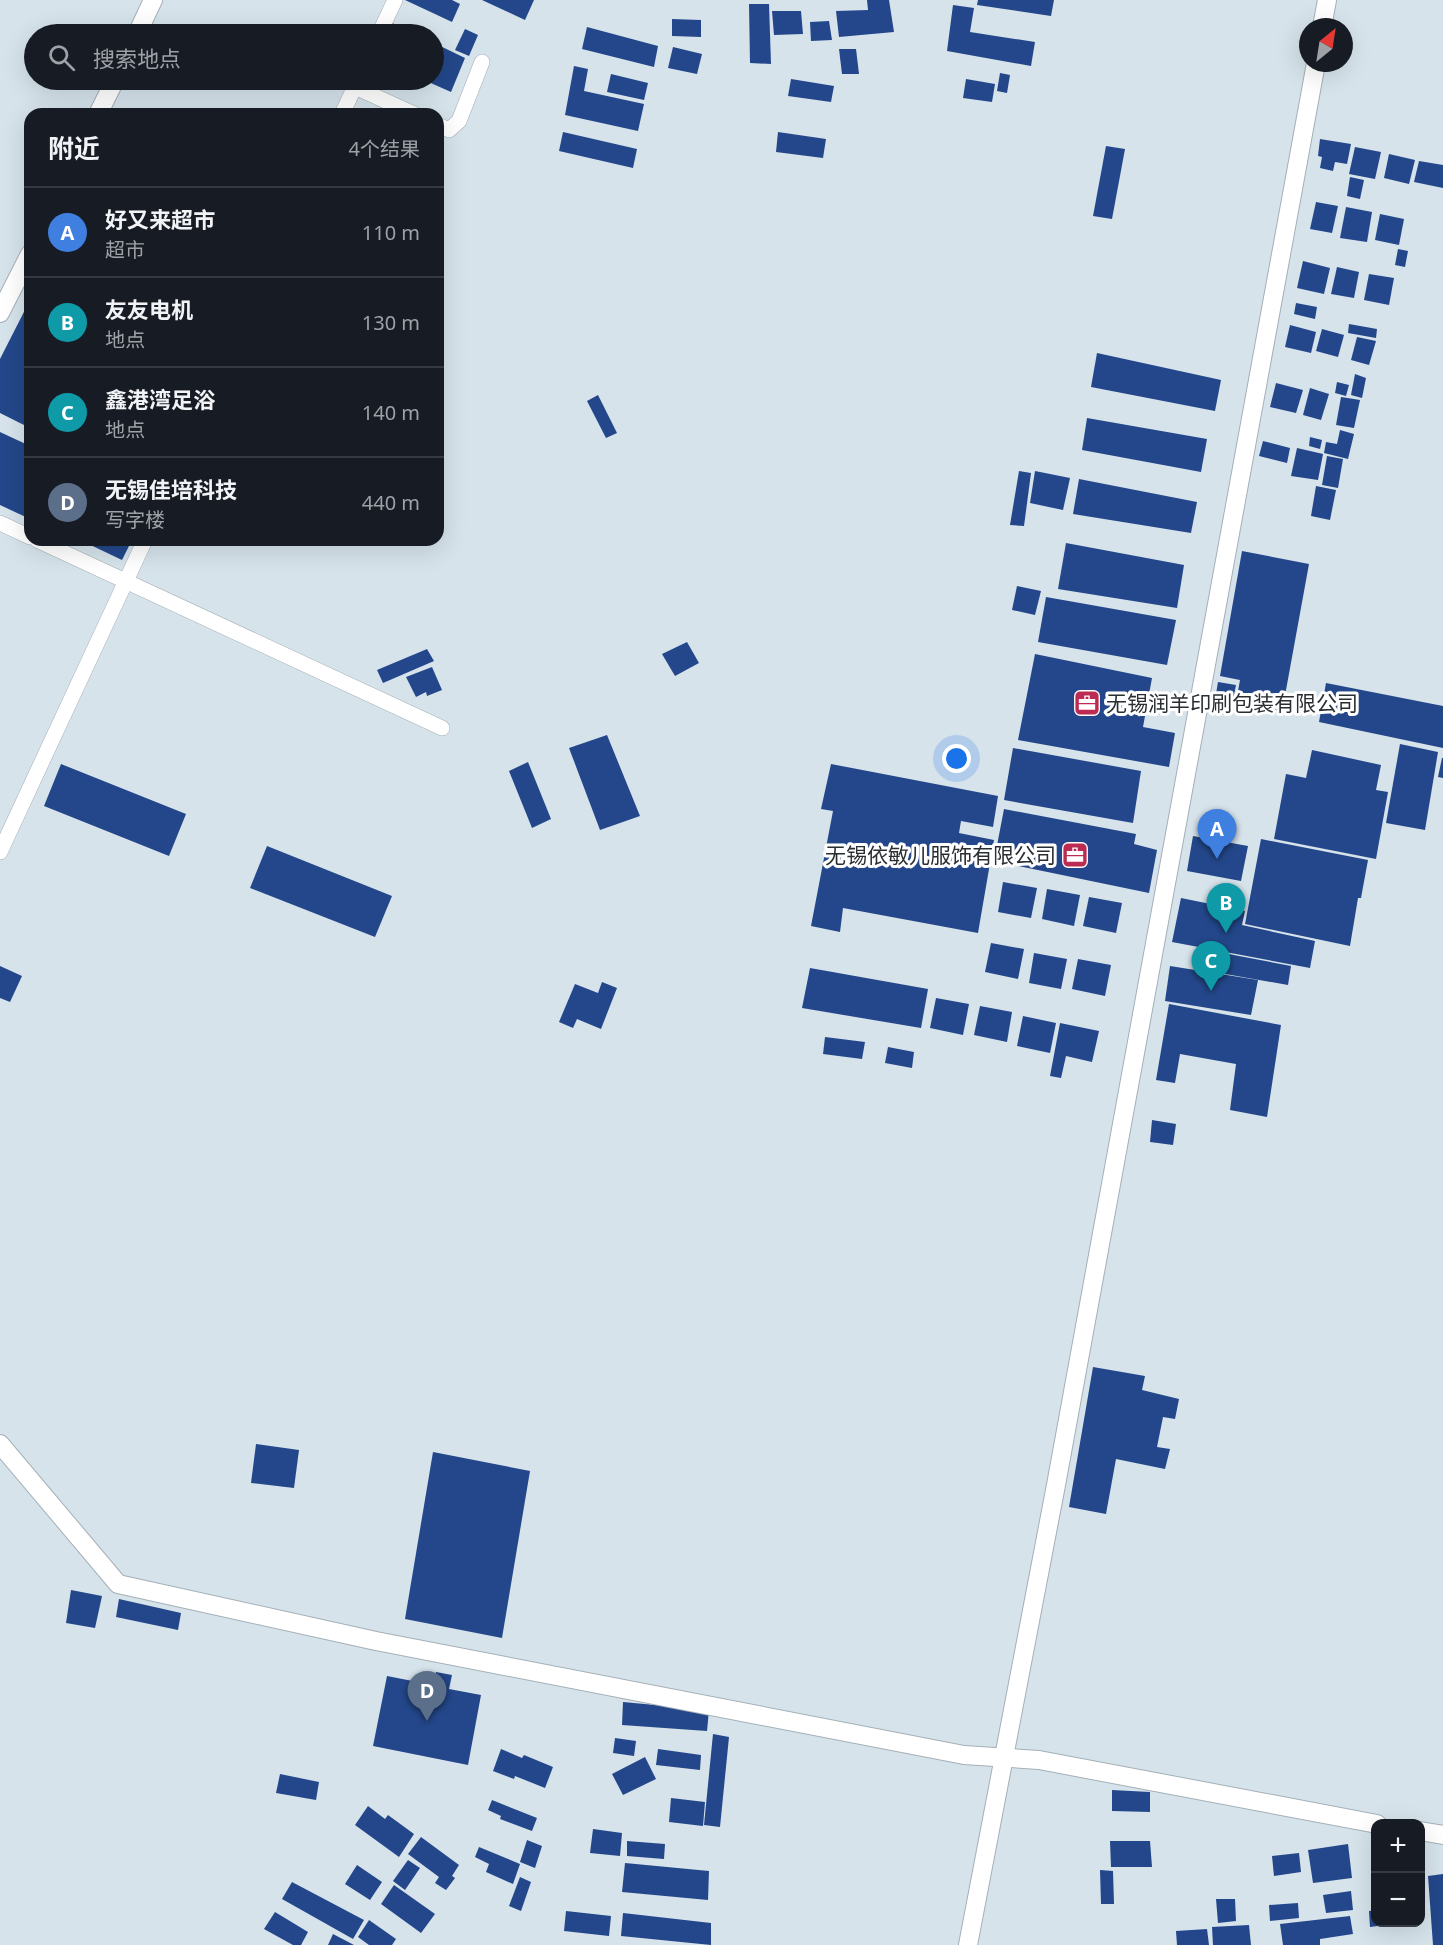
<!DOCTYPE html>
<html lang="zh">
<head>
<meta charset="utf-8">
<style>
	:root { --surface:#171b24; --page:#242831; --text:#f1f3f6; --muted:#9ea1a6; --line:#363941; --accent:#d999ac }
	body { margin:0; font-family:"Noto Sans","Noto Sans SC",sans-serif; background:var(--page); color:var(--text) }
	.controls { position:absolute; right:18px; bottom:18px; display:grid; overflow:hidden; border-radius:12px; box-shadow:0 6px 24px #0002 }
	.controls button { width:54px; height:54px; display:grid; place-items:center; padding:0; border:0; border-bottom:2px solid var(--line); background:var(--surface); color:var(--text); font:30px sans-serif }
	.compass { position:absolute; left:1299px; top:18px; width:54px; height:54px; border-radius:50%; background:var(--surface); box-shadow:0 6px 24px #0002; rotate:30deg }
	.you { position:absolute; left:957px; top:759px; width:21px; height:21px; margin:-15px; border:4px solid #fff; border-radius:50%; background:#1a73e8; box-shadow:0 0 0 9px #1a73e833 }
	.badge { display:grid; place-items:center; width:39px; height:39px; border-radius:50%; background:var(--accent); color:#fff; font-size:20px; font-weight:700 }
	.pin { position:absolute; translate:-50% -50px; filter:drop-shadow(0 2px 3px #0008) }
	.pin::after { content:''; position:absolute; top:32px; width:21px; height:18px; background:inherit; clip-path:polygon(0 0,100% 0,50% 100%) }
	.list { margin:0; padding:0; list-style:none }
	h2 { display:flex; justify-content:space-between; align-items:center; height:78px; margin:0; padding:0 24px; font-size:26px }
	h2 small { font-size:20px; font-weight:400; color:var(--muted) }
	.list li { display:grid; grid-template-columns:39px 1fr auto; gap:18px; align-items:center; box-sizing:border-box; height:90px; padding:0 24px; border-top:2px solid var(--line) }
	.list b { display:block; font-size:22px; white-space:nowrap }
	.list p { margin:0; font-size:20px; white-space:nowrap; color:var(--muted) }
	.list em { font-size:20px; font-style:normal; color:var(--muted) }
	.icon { flex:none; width:33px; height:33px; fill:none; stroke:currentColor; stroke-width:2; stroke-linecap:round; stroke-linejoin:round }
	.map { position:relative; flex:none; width:1443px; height:1945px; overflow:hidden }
	.search { position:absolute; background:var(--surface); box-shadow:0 6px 24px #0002; left:24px; top:24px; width:420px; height:66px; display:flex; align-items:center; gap:15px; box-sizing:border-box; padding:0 21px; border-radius:33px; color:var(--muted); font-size:22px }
	.panel { position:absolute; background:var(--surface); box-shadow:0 6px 24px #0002; left:24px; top:108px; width:420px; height:438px; border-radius:18px }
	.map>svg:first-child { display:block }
</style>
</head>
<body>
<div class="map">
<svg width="1443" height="1945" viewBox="0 0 1443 1945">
	<rect width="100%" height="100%" fill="#d6e3eb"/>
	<g fill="#23478a">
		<path d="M405 0H452L460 4 452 22Z"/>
		<path d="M482 0H534L525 20Z"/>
		<path d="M867 0H889L894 32 839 37 836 11 868 10Z"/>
		<path d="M978 0H1054L1051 16 977 5Z"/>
		<path d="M749 4H769L771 64 750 63Z"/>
		<path d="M953 5 974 8 970 32 1035 42 1031 66 947 51Z"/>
		<path d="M772 11H801L803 34 774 35Z"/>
		<path d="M672 19 701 20V37L672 36Z"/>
		<path d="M829 21 832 40 811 41 810 22Z"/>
		<path d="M390 22 416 34H384Z"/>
		<path d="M587 27 658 46 654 67 582 49Z"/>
		<path d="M465 29 478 35 469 56 455 50Z"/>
		<path d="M434 43 465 58 451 92 424 80H434Z"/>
		<path d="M673 47 702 54 697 74 668 68Z"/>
		<path d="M839 49H856L859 74H842Z"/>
		<path d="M574 66 588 69 584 91 644 104 638 131 565 115Z"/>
		<path d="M1000 73 1010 75 1007 93 997 91Z"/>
		<path d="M611 74 648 83 644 100 607 92Z"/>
		<path d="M791 79 834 86 831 102 788 96Z"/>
		<path d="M966 79 995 84 992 102 963 98Z"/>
		<path d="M563 132 637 149 633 168 559 151Z"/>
		<path d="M778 132 826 139 823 158 776 152Z"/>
		<path d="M1320 139 1351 144 1347 164 1335 162 1333 171 1320 168 1322 157 1318 156Z"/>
		<path d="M1106 146 1125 149 1112 219 1093 216Z"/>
		<path d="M1355 147 1381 152 1375 179 1349 174Z"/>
		<path d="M1389 154 1415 160 1409 184 1384 178Z"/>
		<path d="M1419 161 1443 165V188L1414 182Z"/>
		<path d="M1350 177 1364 180 1360 199 1347 196Z"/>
		<path d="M1316 202 1338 206 1332 233 1310 229Z"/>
		<path d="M1346 207 1372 212 1367 242 1340 238Z"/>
		<path d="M1380 214 1404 219 1399 245 1375 240Z"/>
		<path d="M1398 249 1408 251 1405 267 1395 265Z"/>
		<path d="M1303 261 1330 268 1324 294 1297 288Z"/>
		<path d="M1337 267 1359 272 1354 298 1331 294Z"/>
		<path d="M1369 274 1394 278 1389 305 1364 300Z"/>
		<path d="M30 300V428L0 413V359Z"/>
		<path d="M1296 303 1317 307 1315 319 1294 314Z"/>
		<path d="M1349 324 1377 329 1376 338 1348 333Z"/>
		<path d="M1290 325 1316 332 1311 353 1285 347Z"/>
		<path d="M1322 329 1344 335 1338 357 1316 351Z"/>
		<path d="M1357 337 1376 341 1369 365 1351 360Z"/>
		<path d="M1097 353 1221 380 1215 411 1091 387Z"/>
		<path d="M1355 374 1366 378 1362 398 1351 395Z"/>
		<path d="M1337 382 1349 385 1346 396 1335 393Z"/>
		<path d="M1276 383 1303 390 1296 413 1270 407Z"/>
		<path d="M1310 388 1329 394 1321 420 1303 415Z"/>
		<path d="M598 395 617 433 606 438 587 401Z"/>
		<path d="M1341 397 1360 400 1354 428 1336 425Z"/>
		<path d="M1087 418 1207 439 1201 472 1082 450Z"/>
		<path d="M1340 430 1354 434 1348 459 1324 453 1326 442 1337 444Z"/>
		<path d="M0 432 30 446V519L0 505Z"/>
		<path d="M1310 437 1322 440 1320 449 1309 446Z"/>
		<path d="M1263 441 1290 448 1287 463 1259 456Z"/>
		<path d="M1297 448 1323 454 1318 480 1291 476Z"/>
		<path d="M1327 456 1343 459 1338 488 1322 485Z"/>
		<path d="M1019 471 1031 473 1024 526 1010 525Z"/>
		<path d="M1035 471 1070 478 1063 510 1030 503Z"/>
		<path d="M1079 479 1197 502 1191 533 1073 514Z"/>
		<path d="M1316 486 1336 490 1330 520 1311 516Z"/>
		<path d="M80 540H132L122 560Z"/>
		<path d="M1066 543 1184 565 1177 608 1058 589Z"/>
		<path d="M1242 551 1309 564 1282 712 1236 702 1240 680 1220 676Z"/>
		<path d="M1017 586 1041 591 1035 615 1012 610Z"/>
		<path d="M1046 597 1176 620 1167 665 1038 642Z"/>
		<path d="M687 642 699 663 675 676 662 654Z"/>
		<path d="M427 649 434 661 383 683 377 670Z"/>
		<path d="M1035 654 1152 678 1143 727 1175 733 1169 767 1018 740Z"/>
		<path d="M432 667 442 690 427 696 426 692 416 697 406 677Z"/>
		<path d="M1218 682 1236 685 1231 710 1214 706Z"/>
		<path d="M1326 683 1443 706V748L1319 722Z"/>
		<path d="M607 735 640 816 600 830 569 748Z"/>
		<path d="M1400 744 1438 752 1425 830 1386 823Z"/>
		<path d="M1013 748 1141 771 1133 823 1004 800Z"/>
		<path d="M1312 750 1381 765 1376 790 1388 792 1376 859 1274 839 1286 774 1306 778Z"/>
		<path d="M1442 758H1443V778L1438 777Z"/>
		<path d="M528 762 551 819 532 828 509 771Z"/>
		<path d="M61 764 186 814 169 856 44 806Z"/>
		<path d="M831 764 998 796 993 827 961 821 959 833 994 840 978 933 843 908 840 932 811 926 833 811 821 809Z"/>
		<path d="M1004 809 1136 834 1134 844 1157 850 1149 893 994 861Z"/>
		<path d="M1193 836 1248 846 1241 881 1187 871Z"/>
		<path d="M1261 839 1368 860 1361 898H1358L1350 946 1245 924Z"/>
		<path d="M267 846 392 896 375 937 250 888Z"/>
		<path d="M1003 882 1037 888 1031 918 998 912Z"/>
		<path d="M1047 889 1080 895 1074 926 1042 919Z"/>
		<path d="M1089 897 1122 903 1116 933 1083 926Z"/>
		<path d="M1181 898 1245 911 1242 925 1315 941 1310 968 1172 942Z"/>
		<path d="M991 943 1024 949 1018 979 985 972Z"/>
		<path d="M1218 952 1291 966 1288 985 1214 972Z"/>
		<path d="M1034 953 1067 959 1061 989 1029 983Z"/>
		<path d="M1078 959 1111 965 1105 996 1072 989Z"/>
		<path d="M0 966 22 976 10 1002 0 998Z"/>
		<path d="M1170 966 1258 980 1251 1015 1165 1001Z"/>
		<path d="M810 968 928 989 921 1028 802 1008Z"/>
		<path d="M602 982 617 988 601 1029 577 1019 573 1028 559 1022 575 984 598 993Z"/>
		<path d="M936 998 969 1004 963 1035 930 1028Z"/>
		<path d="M1169 1004 1281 1025 1267 1117 1230 1110 1236 1064 1180 1054 1175 1083 1156 1080Z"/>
		<path d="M980 1006 1012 1012 1007 1042 974 1035Z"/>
		<path d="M1023 1016 1056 1023 1050 1053 1017 1046Z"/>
		<path d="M1060 1023 1099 1031 1092 1062 1066 1056 1061 1078 1050 1076Z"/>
		<path d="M825 1037 865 1042 862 1059 823 1054Z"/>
		<path d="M888 1047 914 1052 912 1068 885 1063Z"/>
		<path d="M1152 1120 1176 1124 1173 1145 1150 1142Z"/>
		<path d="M1093 1367 1145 1376 1142 1390 1179 1399 1175 1419 1163 1417 1157 1447 1170 1449 1165 1469 1116 1459 1106 1514 1069 1507Z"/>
		<path d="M256 1444 299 1450 294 1488 251 1483Z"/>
		<path d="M433 1452 530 1471 502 1638 405 1619Z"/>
		<path d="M71 1590 102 1596 95 1628 66 1623Z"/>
		<path d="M119 1599 181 1613 178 1630 116 1617Z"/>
		<path d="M436 1672 452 1675 449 1689 481 1695 468 1765 373 1746 387 1676 433 1685Z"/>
		<path d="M623 1702 709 1710 707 1731 622 1725Z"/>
		<path d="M713 1734 729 1737 720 1827 704 1825Z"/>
		<path d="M615 1738 636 1741 634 1756 613 1753Z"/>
		<path d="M501 1749 522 1758 524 1755 553 1767 545 1788 515 1776 514 1779 493 1771Z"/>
		<path d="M658 1749 701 1755 700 1770 656 1765Z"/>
		<path d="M645 1757 656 1779 623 1795 612 1774Z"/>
		<path d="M280 1774 319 1782 316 1800 276 1793Z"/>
		<path d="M1112 1790 1150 1792V1812L1112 1811Z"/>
		<path d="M671 1798 705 1802 703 1826 669 1822Z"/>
		<path d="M492 1800 537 1818 532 1831 500 1819 501 1816 488 1810Z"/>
		<path d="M368 1806 385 1819 388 1815 414 1834 399 1857 355 1825Z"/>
		<path d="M593 1829 622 1833 620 1856 590 1853Z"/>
		<path d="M421 1837 459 1865 452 1876 455 1878 446 1890 435 1883 439 1877 408 1854Z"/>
		<path d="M527 1840 542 1846 535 1868 520 1862Z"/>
		<path d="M627 1841 665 1844 664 1859 627 1856Z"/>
		<path d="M1110 1841H1150L1152 1867H1111Z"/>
		<path d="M1348 1844 1352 1878 1313 1883 1308 1850Z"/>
		<path d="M479 1847 520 1864 513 1884 486 1872 489 1864 475 1857Z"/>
		<path d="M1299 1853 1301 1872 1274 1876 1272 1856Z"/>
		<path d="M408 1860 420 1868 405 1890 393 1881Z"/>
		<path d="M625 1863 709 1871 708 1900 622 1892Z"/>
		<path d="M357 1865 382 1882 370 1900 345 1884Z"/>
		<path d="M1100 1870 1113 1871 1114 1904H1101Z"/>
		<path d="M1443 1874V1945H1433L1428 1876Z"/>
		<path d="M520 1877 531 1882 521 1911 509 1906Z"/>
		<path d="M292 1882 364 1920 353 1939 282 1899Z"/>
		<path d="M394 1885 435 1914 421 1933 381 1904Z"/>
		<path d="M1351 1891 1353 1910 1326 1913 1323 1895Z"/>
		<path d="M1216 1899H1235L1236 1921 1218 1923Z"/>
		<path d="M1298 1903 1299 1918 1270 1921 1269 1905Z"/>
		<path d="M1376 1910V1922H1386V1925L1370 1927 1369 1911Z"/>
		<path d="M566 1911 611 1916 609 1936 564 1931Z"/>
		<path d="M275 1912 308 1932 301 1945H293L264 1929Z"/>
		<path d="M623 1913 711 1923V1945L621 1936Z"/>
		<path d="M1350 1916 1353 1934 1320 1939V1945H1283L1280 1924Z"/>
		<path d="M369 1920 396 1939 392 1945H369L358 1937Z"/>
		<path d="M1249 1925 1251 1945H1213L1212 1927Z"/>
		<path d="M1207 1929 1209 1945H1177L1176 1931Z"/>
		<path d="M333 1934 354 1945H328Z"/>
	</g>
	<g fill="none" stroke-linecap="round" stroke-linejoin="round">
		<defs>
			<g id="minor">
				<path d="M379 34 395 0"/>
				<path d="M355 87 414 114"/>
				<path d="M342 114 358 80"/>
				<path d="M438 125 449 130 459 121 482 62"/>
				<path d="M0 523 30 537"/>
				<path d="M37 540 442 728"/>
				<path d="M0 852 145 540"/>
			</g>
			<g id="tertiary">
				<path d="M1322 27 1327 0"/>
				<path d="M137 34 153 0"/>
				<path d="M98 114 115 80"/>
				<path d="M0 313 30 254"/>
				<path d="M0 1444 118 1584 376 1641 964 1755 1039 1760 1377 1824"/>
				<path d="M1420 1831 1443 1835"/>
				<path d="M968 1945 1056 1485 1316 63"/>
			</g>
		</defs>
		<use href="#minor" stroke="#a4b0b7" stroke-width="16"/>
		<use href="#tertiary" stroke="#a4b0b7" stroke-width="20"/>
		<use href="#minor" stroke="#fff" stroke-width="15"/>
		<use href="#tertiary" stroke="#fff" stroke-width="18"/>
	</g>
	<defs>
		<symbol id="office-square" viewBox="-11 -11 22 22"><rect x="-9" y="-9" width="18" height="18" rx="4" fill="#bb2b52" stroke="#fff"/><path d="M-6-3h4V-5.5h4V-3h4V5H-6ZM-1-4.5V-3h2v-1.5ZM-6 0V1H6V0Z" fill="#fff"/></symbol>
	</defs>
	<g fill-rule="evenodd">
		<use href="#office-square" x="1072" y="688" width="30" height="30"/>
		<use href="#office-square" x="1060" y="840" width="30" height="30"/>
	</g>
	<g text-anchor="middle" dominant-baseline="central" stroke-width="6" stroke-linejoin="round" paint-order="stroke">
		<g font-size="21" fill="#292e31" stroke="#fff" text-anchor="start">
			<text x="1106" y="703">无锡润羊印刷包装有限公司</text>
			<text x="1056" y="855" text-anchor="end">无锡依敏儿服饰有限公司</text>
		</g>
	</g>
</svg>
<div class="controls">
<button>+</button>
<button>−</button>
</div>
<svg class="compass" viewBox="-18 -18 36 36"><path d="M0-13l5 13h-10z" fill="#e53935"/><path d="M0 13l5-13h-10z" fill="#9ea1a6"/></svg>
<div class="you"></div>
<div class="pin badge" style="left:1217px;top:859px;background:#3f7fe0">A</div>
<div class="pin badge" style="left:1226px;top:933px;background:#0f9aa8">B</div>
<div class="pin badge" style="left:1211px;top:991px;background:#0f9aa8">C</div>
<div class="pin badge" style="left:427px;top:1721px;background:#5c6f8a">D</div>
<div class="search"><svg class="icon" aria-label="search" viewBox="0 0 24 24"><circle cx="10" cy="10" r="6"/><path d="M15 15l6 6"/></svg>搜索地点</div>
<section class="panel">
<h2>附近<small>4个结果</small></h2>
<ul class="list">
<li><span class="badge" style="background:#3f7fe0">A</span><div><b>好又来超市</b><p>超市</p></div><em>110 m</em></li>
<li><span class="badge" style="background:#0f9aa8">B</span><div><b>友友电机</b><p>地点</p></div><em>130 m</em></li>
<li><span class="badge" style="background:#0f9aa8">C</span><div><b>鑫港湾足浴</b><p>地点</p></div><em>140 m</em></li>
<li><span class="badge" style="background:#5c6f8a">D</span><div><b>无锡佳培科技</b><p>写字楼</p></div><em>440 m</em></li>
</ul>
</section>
</div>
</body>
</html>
